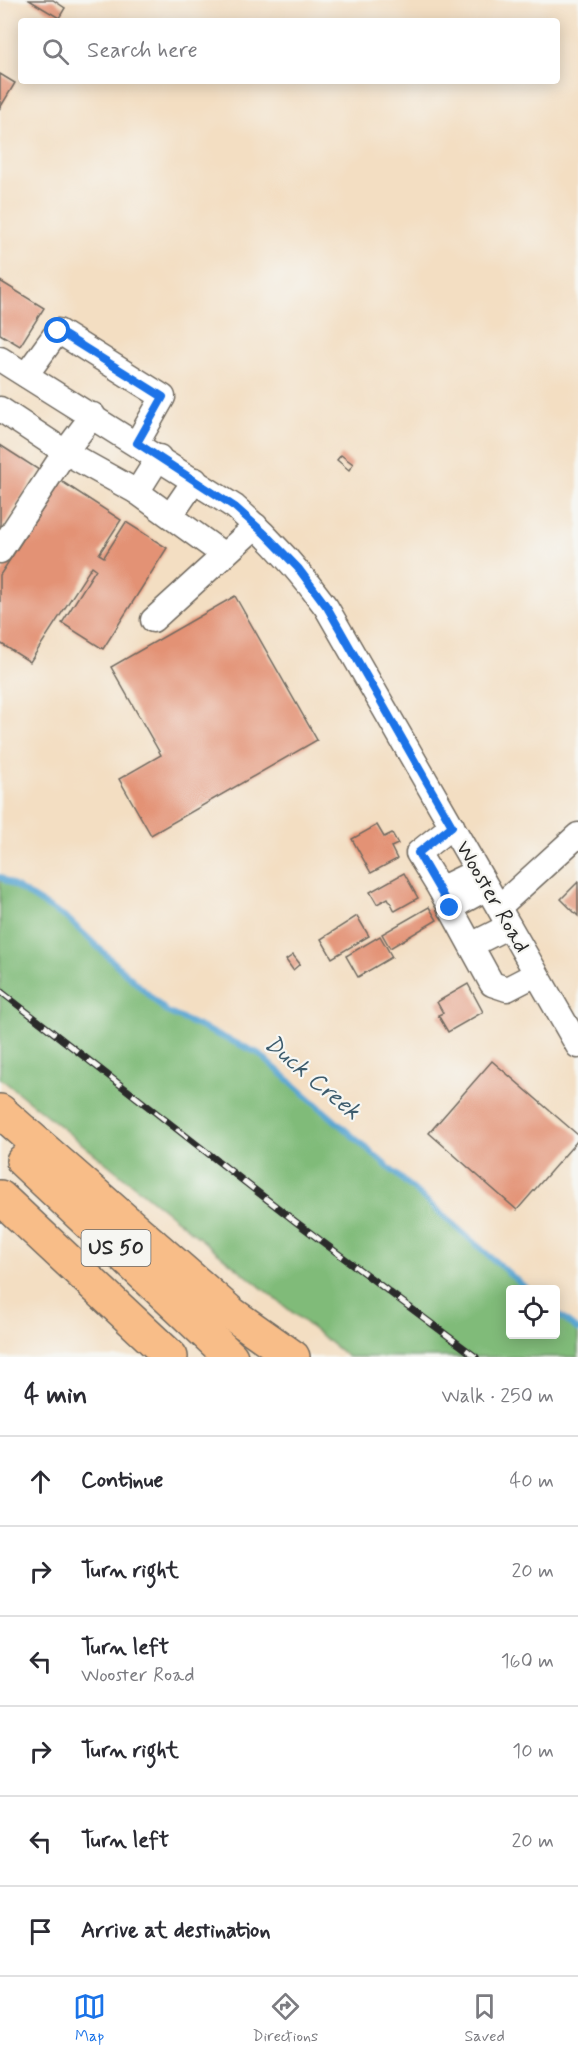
<!DOCTYPE html>
<html lang="en">
<head>
<meta charset="utf-8">
<style>
	:root { --surface:#fff; --page:#f2f2f3; --text:#2b2b33; --muted:#7c7c81; --line:#e1e1e2; --accent:#1a73e8 }
	body { margin:0; font-family:Mynerve,sans-serif; background:var(--page); color:var(--text) }
	.controls { position:absolute; right:18px; bottom:18px; display:grid; overflow:hidden; border-radius:6px; box-shadow:0 3px 15px #0003 }
	.controls button { width:54px; height:54px; display:grid; place-items:center; padding:0; border:0; border-bottom:2px solid var(--line); background:var(--surface); color:var(--text); font:30px sans-serif }
	.stop { position:absolute; width:18px; height:18px; margin:-14px; border:4px solid #1a73e8; border-radius:50%; background:#fff }
	.stop.end { background:#1a73e8; border-color:#fff; box-shadow:0 2px 6px #0008 }
	.list { margin:0; padding:0; list-style:none }
	h2 { display:flex; justify-content:space-between; align-items:center; height:78px; margin:0; padding:0 24px; font-size:26px }
	h2 small { font-size:20px; font-weight:400; color:var(--muted) }
	.list li { display:grid; grid-template-columns:39px 1fr auto; gap:18px; align-items:center; box-sizing:border-box; height:90px; padding:0 24px; border-top:2px solid var(--line) }
	.list b { display:block; font-size:22px; white-space:nowrap }
	.list p { margin:0; font-size:20px; white-space:nowrap; color:var(--muted) }
	.list em { font-size:20px; font-style:normal; color:var(--muted) }
	.icon { flex:none; width:33px; height:33px; fill:none; stroke:currentColor; stroke-width:2; stroke-linecap:round; stroke-linejoin:round }
	.map { position:relative; flex:none; width:578px; height:1357px; overflow:hidden }
	.search { position:absolute; background:var(--surface); box-shadow:0 3px 15px #0003; left:18px; right:18px; top:18px; height:66px; display:flex; align-items:center; gap:15px; box-sizing:border-box; padding:0 21px; border-radius:6px; color:var(--muted); font-size:22px }
	.sheet { height:618px; background:var(--surface) }
	nav { display:flex; justify-content:space-around; align-items:center; box-sizing:border-box; height:84px; border-top:2px solid var(--line); background:var(--surface); font-size:16px; color:var(--muted) }
	nav a { display:grid; justify-items:center; gap:3px }
	nav .on { color:var(--accent) }
	.map>svg:first-child { display:block }
</style>
</head>
<body>
<div class="map">
<svg width="578" height="1357" viewBox="0 0 578 1357">
	<rect width="100%" height="100%" fill="#f6f6f2"/>
	<filter id="ink" filterUnits="userSpaceOnUse"><feTurbulence type="fractalNoise" baseFrequency=".0167" numOctaves="2"/><feDisplacementMap in="SourceGraphic" scale="12" xChannelSelector="R" yChannelSelector="G"/><feConvolveMatrix kernelMatrix="1 2 1 2 8 2 1 2 1" color-interpolation-filters="sRGB"/></filter>
	<filter id="wash" filterUnits="userSpaceOnUse"><feTurbulence type="fractalNoise" baseFrequency=".008" numOctaves="4" result="noise"/><feDisplacementMap in="SourceGraphic" scale="24" xChannelSelector="R" yChannelSelector="G"/><feGaussianBlur stdDeviation="1.35" result="paint"/><feColorMatrix in="noise" values="0 0 0 0 0 0 0 0 0 0 0 0 0 0 0 0 0 1.4 0 .05"/><feComposite in="paint" operator="in"/></filter>
	<g filter="url(#wash)">
		<rect width="100%" height="100%" fill="#f3dec2"/>
		<path fill="#80bb79" stroke="#567352" stroke-width="1.5" d="M0 877 69 920 167 1012 258 1053 528 1289 510 1290V1334H556V1313L578 1330V1357H348L0 1078Z"/>
		<g fill="none" stroke-linecap="round" stroke-linejoin="round">
			<g stroke="#59a5d1" stroke-width="6">
				<path d="M0 877 69 920 167 1012 258 1053 528 1290"/>
				<path d="M556 1313 578 1330"/>
			</g>
		</g>
		<g id="blocks">
			<g fill="#e39275">
				<path d="M29 0H53L65 8 59 18Z"/>
				<path d="M0 74 15 83 0 108Z"/>
				<path d="M0 281 44 308 20 346 0 334Z"/>
				<path d="M0 445 39 470 0 531Z"/>
				<path d="M341 455 353 464 349 470 337 460Z"/>
				<path d="M61 481 121 520 99 554 104 557 126 522 167 548 103 649 62 623 96 569 92 566 30 662 0 643V575Z"/>
				<path d="M235 596 317 740 151 835 119 779 161 755 111 667Z"/>
				<path d="M377 825 384 837 392 833 398 844 391 847 397 859 371 873 352 839Z"/>
				<path d="M404 873 418 898 395 911 388 898 377 904 370 892Z"/>
				<path d="M578 882V916L561 899Z"/>
				<path d="M429 907 437 920 390 948 382 934Z"/>
				<path d="M357 916 369 936 332 958 321 939Z"/>
				<path d="M380 936 392 957 358 977 346 956Z"/>
				<path d="M293 955 300 964 293 970 286 960Z"/>
				<path d="M468 984 483 1012 448 1032 438 1015 443 1013 437 1002Z"/>
				<path d="M492 1061 578 1135V1140L517 1210 429 1133Z"/>
			</g>
		</g>
	</g>
	<g filter="url(#ink)">
		<use href="#blocks" fill-opacity="0" stroke="#716a60" stroke-width="1.5"/>
		<g fill="none" stroke-linecap="round" stroke-linejoin="round">
			<defs>
				<g id="minor">
					<path d="M0 359 235 507C270 538 299 570 326 607L578 1046"/>
					<path d="M26 375 58 331 163 397 137 443"/>
					<path d="M0 409 65 452 137 492 224 555"/>
					<path d="M137 492 159 457"/>
					<path d="M171 515 195 480"/>
					<path d="M0 551 65 452 93 415"/>
					<path d="M153 620 256 526"/>
					<path d="M452 826 418 853 440 889 477 871"/>
					<path d="M440 889 492 984 507 989 536 974"/>
					<path d="M499 907 578 835"/>
					<path d="M450 908 487 888"/>
					<path d="M471 945 509 926"/>
				</g>
				<g id="highway">
					<path d="M0 1111 232 1314 293 1357"/>
					<path d="M23 1161 231 1357"/>
					<path d="M0 1197 171 1357"/>
				</g>
			</defs>
			<use href="#minor" stroke="#716a60" stroke-width="27"/>
			<use href="#highway" stroke="#716a60" stroke-width="36"/>
			<use href="#minor" stroke="#fff" stroke-width="24"/>
			<use href="#highway" stroke="#f8bd88" stroke-width="33"/>
			<defs>
				<path id="rail" d="M0 991 296 1222 476 1357"/>
			</defs>
			<use href="#rail" stroke="#2b2b2b" stroke-width="7"/>
			<use href="#rail" stroke="#f6f6f2" stroke-width="4.5" stroke-dasharray="14" stroke-linecap="butt"/>
		</g>
	</g>
	<g fill="none" stroke-linecap="round" stroke-linejoin="round" filter="url(#ink)">
		<path stroke="#1a73e8" stroke-width="8" d="M58 331 163 397 137 443 235 507 264 533 298 568 327 607 452 826 418 853 450 908"/>
	</g>
	<g text-anchor="middle" dominant-baseline="central" stroke-width="4.5" stroke-linejoin="round" paint-order="stroke">
		<rect fill="#f6f6f2" stroke="#686867" stroke-width="1.5" x="81.5" y="1230" width="69" height="36" rx="4.5"/>
		<g font-size="21" font-weight="bold" fill="#2b2b2b">
			<text x="116" y="1248">US 50</text>
		</g>
		<g font-size="22" fill="#2b2b2b" stroke="#f6f6f2">
			<text transform="translate(492 897) rotate(60)">Wooster Road</text>
		</g>
		<g font-size="24" font-style="italic" fill="#3d5c6d" stroke="#f6f6f2">
			<text transform="translate(312 1078) rotate(40)">Duck Creek</text>
		</g>
	</g>
</svg>
<div class="controls">
<button><svg class="icon" aria-label="locate" viewBox="0 0 24 24"><circle cx="12" cy="12" r="6"/><path d="M12 2v4M12 18v4M2 12h4M18 12h4"/></svg></button>
</div>
<div class="stop" style="left:58px;top:331px"></div>
<div class="stop end" style="left:450px;top:908px"></div>
<div class="search"><svg class="icon" aria-label="search" viewBox="0 0 24 24"><circle cx="10" cy="10" r="6"/><path d="M15 15l6 6"/></svg>Search here</div>
</div>
<section class="sheet">
<h2>4 min<small>Walk · 250 m</small></h2>
<ul class="list">
<li><svg class="icon" aria-label="ahead" viewBox="0 0 24 24"><path d="M12 20V5M6 11l6-6 6 6"/></svg><div><b>Continue</b></div><em>40 m</em></li>
<li><svg class="icon" aria-label="right" viewBox="0 0 24 24"><path d="M7 20v-9h11M14 6l5 5-5 5"/></svg><div><b>Turn right</b></div><em>20 m</em></li>
<li><svg class="icon" aria-label="left" viewBox="0 0 24 24"><path d="M17 20v-9H6M10 6l-5 5 5 5"/></svg><div><b>Turn left</b><p>Wooster Road</p></div><em>160 m</em></li>
<li><svg class="icon" aria-label="right" viewBox="0 0 24 24"><path d="M7 20v-9h11M14 6l5 5-5 5"/></svg><div><b>Turn right</b></div><em>10 m</em></li>
<li><svg class="icon" aria-label="left" viewBox="0 0 24 24"><path d="M17 20v-9H6M10 6l-5 5 5 5"/></svg><div><b>Turn left</b></div><em>20 m</em></li>
<li><svg class="icon" aria-label="arrive" viewBox="0 0 24 24"><path d="M6 21V4h12l-3 4 3 4H6"/></svg><div><b>Arrive at destination</b></div></li>
</ul>
</section>
<nav>
<a class="on"><svg class="icon" aria-label="map" viewBox="0 0 24 24"><path d="M3 6l6-2 6 2 6-2v14l-6 2-6-2-6 2zM9 4v14M15 6v14"/></svg>Map</a>
<a><svg class="icon" aria-label="directions" viewBox="0 0 24 24"><path d="M12 3l9 9-9 9-9-9zM9 14v-3h6M13 9l2 2-2 2"/></svg>Directions</a>
<a><svg class="icon" aria-label="saved" viewBox="0 0 24 24"><path d="M7 4h10v16l-5-4-5 4z"/></svg>Saved</a>
</nav>
</body>
</html>
